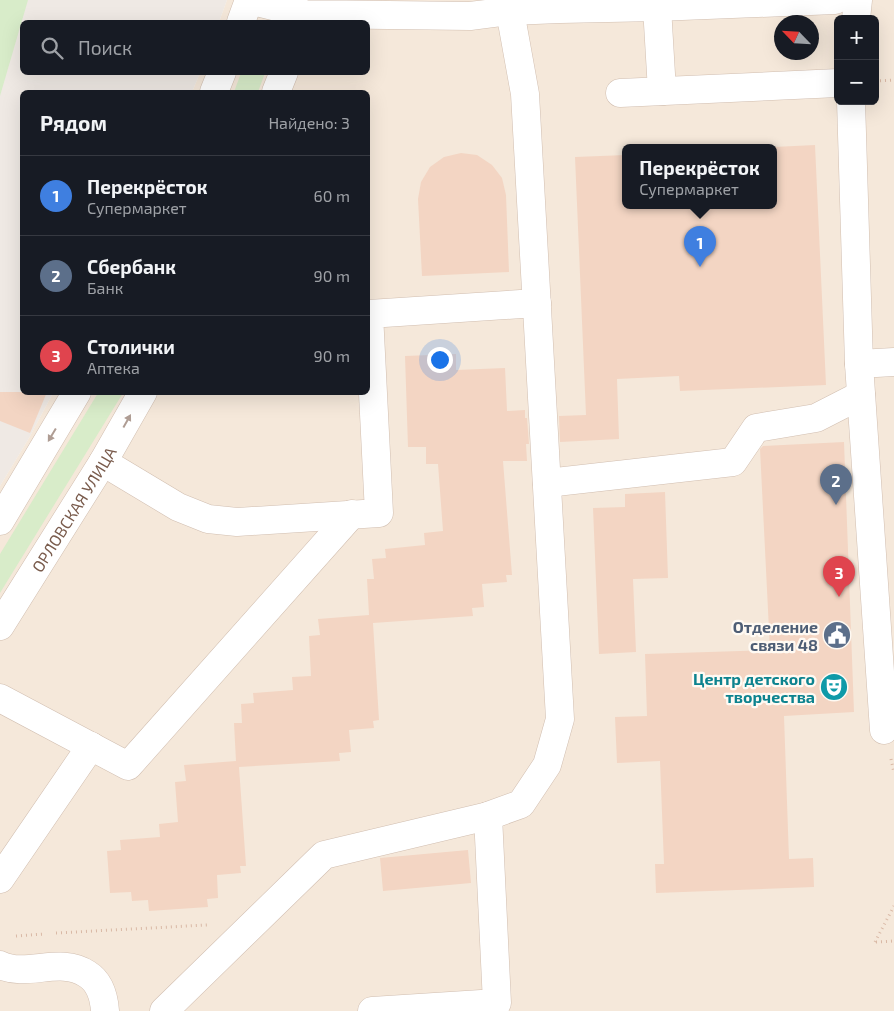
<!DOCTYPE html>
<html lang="ru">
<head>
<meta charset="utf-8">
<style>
	:root { --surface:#171b24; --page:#20242c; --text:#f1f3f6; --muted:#9ea1a6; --line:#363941; --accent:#8c9099 }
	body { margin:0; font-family:"Exo 2",sans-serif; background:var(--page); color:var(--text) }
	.controls { position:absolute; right:15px; top:15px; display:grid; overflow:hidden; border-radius:8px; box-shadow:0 5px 20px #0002 }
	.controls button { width:45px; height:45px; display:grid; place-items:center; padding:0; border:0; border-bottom:1px solid var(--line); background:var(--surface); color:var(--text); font:25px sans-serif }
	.compass { position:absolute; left:774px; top:15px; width:45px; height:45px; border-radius:50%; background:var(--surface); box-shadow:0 5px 20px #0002; rotate:295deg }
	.you { position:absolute; left:439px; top:359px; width:18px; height:18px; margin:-12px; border:4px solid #fff; border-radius:50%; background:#1a73e8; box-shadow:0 0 0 8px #1a73e833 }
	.badge { display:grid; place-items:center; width:32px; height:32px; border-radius:50%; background:var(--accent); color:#fff; font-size:16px; font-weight:700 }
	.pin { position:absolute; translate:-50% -41px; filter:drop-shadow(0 1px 2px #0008) }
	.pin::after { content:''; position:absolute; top:26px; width:18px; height:15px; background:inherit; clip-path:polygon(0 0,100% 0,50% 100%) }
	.popup { position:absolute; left:622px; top:144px; width:155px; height:65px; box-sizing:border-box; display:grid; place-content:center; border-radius:8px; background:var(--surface); filter:drop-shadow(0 1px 4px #0005); font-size:16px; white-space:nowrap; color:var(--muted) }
	.popup b { font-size:19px; color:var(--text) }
	.popup::after { content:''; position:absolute; left:50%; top:100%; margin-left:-10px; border:10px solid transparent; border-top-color:var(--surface) }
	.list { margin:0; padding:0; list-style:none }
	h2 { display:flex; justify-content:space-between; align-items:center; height:65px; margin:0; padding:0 20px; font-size:21px }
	h2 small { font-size:16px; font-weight:400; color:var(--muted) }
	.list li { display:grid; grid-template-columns:32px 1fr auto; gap:15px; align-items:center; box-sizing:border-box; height:80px; padding:0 20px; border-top:1px solid var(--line) }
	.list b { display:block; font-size:19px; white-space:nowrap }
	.list p { margin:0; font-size:16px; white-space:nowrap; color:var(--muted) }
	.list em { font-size:16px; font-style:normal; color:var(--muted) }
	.icon { flex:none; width:28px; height:28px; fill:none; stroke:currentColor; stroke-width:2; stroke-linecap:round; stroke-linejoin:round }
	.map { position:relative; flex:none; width:894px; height:1011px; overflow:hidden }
	.search { position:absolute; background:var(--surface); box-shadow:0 5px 20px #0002; left:20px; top:20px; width:350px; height:55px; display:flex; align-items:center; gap:12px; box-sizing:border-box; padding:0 18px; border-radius:8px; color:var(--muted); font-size:19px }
	.panel { position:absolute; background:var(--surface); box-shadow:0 5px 20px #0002; left:20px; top:90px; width:350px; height:305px; border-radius:8px }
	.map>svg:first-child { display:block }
</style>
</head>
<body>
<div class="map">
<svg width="894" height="1011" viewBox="0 0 894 1011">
	<rect width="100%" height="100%" fill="#fdf6ec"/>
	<path fill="#f5e8da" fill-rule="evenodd" d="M227 0H894V1011H0V486L29 438 53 393 368 392V92H192L200 73 368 72V22H219ZM838 19H875V101H838ZM782 22H812V52H782ZM626 148H774V206H626Z"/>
	<path fill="#efe9e4" d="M0 0H227L219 22H22V72L200 73 192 92H22V392L53 393 29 438 0 486Z"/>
	<g fill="#d8ecc9">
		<path d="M0 0H28L0 96Z"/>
		<path d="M241 73H265L258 92H234Z"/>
		<path d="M98 393H123L0 593V554Z"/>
	</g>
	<g fill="#f3d5c3">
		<path d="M815 145 826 385 680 391 679 376 617 379 619 439 560 442 559 416 586 415 575 157 626 155V206H774V147Z"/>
		<path d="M461 153 477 155 492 165 502 178 506 195 509 272 422 276 418 199 421 182 430 167 444 157Z"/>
		<path d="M456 354V370L505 368 507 411 525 410V418H527L529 444H526L527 461H503L512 575H506L507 582 482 584 484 607 472 608 473 616 373 623 379 720 373 721 374 728 349 730 351 752 339 753 340 761 239 767 246 866H240L241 873 217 875 218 898 207 899 208 907 149 911 148 900 132 901 131 892 110 893 107 851 121 850 120 840 160 837 159 824 178 822 175 782 186 781 184 765 236 761 234 723H242L241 704 254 703 253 693 293 690 292 677 311 676 309 636 320 635 318 619 369 615 367 579H374L372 559 386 558 385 549 425 545 424 533 443 531 438 464H426V447H408L405 356Z"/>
		<path d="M0 392H47L30 433 0 421Z"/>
		<path d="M844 442 854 712 784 716 789 859 813 858 814 887 656 893 655 864H664L660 761 617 763 615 717 647 716 645 654 770 650 760 449 763 446Z"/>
		<path d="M665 492 668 578 633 579 636 652 599 654 593 508 625 507V494Z"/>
		<path d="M468 850 471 883 383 891 380 858Z"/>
	</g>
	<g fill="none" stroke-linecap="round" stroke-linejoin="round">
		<defs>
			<g id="minor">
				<path d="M249 0 305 14 470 16 510 11 560 9 657 7 835 0"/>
				<path d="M657 7 662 91"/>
				<path d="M856 19 858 0"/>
				<path d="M241 22 249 0"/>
				<path d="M214 92 222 72"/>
				<path d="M276 92 284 72"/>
				<path d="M620 93 838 83"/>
				<path d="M851 101 859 364 884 730"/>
				<path d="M859 364 894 362"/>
				<path d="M103 462 178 507 208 519 237 522 379 513 369 314 537 303"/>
				<path d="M547 483 733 462 756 428 816 418 861 395"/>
				<path d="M0 521 77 392"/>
				<path id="s1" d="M0 626 103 462 143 392"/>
				<path d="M0 698 128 766 352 514"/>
				<path d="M0 879 91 746"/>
				<path d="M0 965C27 978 60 956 87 974 100 982 104 997 105 1011"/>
				<path d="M164 1011 324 855 488 816 521 804 547 765 560 719 525 94 510 11"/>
				<path d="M372 1011 497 1003 488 816"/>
			</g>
		</defs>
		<use href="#minor" stroke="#d1beb0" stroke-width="29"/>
		<g stroke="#d9b8a5" stroke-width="3" stroke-dasharray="1 4" stroke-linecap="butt">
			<path d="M875 81 894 80"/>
			<path d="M891 759 894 773"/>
			<path d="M56 933 207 925"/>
			<path d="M16 936 44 934"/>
			<path d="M875 942 894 906"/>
			<path d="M876 942 894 941"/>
		</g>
		<use href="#minor" stroke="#fff" stroke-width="28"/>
	</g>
	<defs><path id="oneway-solid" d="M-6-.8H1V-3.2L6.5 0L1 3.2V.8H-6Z" transform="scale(1.25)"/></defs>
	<g fill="#af9d94">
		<use href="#oneway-solid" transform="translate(127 421) rotate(-61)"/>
		<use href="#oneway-solid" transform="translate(52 435) rotate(121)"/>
	</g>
	<defs>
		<symbol id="civic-disc" viewBox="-11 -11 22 22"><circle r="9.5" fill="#5c6f8a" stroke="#fffaf3"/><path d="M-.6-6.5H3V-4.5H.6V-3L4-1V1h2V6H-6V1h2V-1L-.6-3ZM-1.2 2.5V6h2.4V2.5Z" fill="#fff"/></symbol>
		<symbol id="theatre-disc" viewBox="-11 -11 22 22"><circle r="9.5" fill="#0f9aa8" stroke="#fffaf3"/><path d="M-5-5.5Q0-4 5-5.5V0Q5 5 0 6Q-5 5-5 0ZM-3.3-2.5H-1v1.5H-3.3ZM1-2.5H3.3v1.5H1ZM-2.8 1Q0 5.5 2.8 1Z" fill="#fff"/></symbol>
	</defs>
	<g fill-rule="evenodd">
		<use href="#civic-disc" x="821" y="619" width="32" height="32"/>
		<use href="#theatre-disc" x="818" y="671" width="32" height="32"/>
	</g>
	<g text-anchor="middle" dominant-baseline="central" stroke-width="4.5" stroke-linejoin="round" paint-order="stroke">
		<g font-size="16" fill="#7a5c4d" stroke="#fffaf3">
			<text stroke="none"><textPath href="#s1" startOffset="138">ОРЛОВСКАЯ УЛИЦА</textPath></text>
		</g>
		<g font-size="16" font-weight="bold" fill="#4e5e75" stroke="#fffaf3" text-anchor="end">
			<text x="818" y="626">Отделение<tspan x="818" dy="18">связи 48</tspan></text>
		</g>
		<g font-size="16" font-weight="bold" fill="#0d838f" stroke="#fffaf3" text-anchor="end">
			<text x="815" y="678">Центр детского<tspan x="815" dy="18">творчества</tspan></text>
		</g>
	</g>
</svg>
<div class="controls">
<button>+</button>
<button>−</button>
</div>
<svg class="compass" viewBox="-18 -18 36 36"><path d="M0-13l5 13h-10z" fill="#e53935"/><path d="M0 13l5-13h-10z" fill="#9ea1a6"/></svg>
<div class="you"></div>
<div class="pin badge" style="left:700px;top:267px;background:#3f7fe0">1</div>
<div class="popup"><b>Перекрёсток</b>Супермаркет</div>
<div class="pin badge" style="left:836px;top:505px;background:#5c6f8a">2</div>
<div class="pin badge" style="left:839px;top:597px;background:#e0444e">3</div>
<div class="search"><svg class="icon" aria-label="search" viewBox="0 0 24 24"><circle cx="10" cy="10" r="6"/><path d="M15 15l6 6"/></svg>Поиск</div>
<section class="panel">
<h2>Рядом<small>Найдено: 3</small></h2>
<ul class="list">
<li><span class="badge" style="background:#3f7fe0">1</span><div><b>Перекрёсток</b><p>Супермаркет</p></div><em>60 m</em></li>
<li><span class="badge" style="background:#5c6f8a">2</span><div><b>Сбербанк</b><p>Банк</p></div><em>90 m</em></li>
<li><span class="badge" style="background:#e0444e">3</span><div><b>Столички</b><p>Аптека</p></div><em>90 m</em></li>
</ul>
</section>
</div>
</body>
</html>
